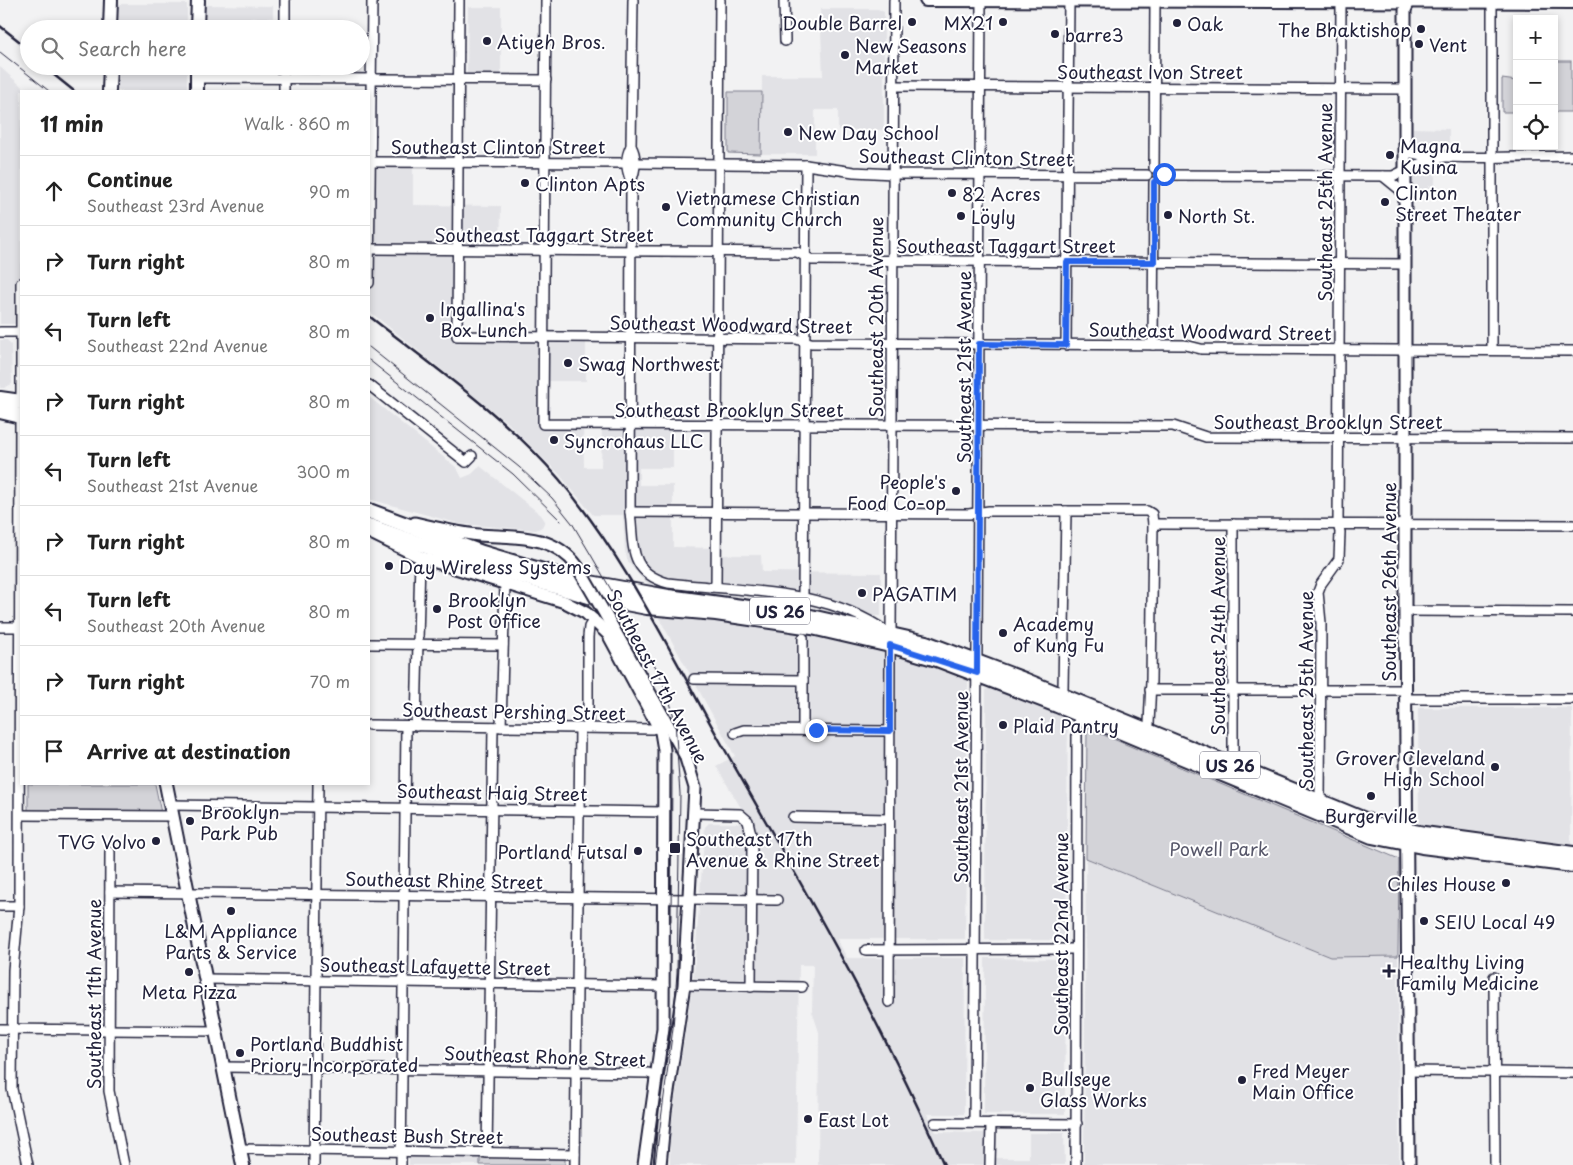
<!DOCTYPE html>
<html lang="en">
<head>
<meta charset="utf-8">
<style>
	:root { --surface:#fff; --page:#f6f6f6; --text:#222; --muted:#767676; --line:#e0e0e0 }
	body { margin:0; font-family:"Playpen Sans",sans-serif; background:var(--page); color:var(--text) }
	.controls { position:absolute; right:15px; top:15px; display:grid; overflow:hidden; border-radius:0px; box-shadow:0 2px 8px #0003 }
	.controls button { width:45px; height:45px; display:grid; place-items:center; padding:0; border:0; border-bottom:1px solid var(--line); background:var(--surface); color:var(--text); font:25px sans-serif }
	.stop { position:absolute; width:15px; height:15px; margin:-11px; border:4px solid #2563eb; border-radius:50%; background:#fff }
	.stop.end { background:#2563eb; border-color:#fff; box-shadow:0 1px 5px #0008 }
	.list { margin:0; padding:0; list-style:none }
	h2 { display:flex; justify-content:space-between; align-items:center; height:65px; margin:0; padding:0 20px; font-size:21px }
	h2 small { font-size:16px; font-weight:400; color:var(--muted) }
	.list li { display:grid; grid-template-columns:32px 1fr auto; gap:15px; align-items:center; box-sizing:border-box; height:70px; padding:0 20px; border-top:1px solid var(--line) }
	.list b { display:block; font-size:19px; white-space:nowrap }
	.list p { margin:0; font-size:16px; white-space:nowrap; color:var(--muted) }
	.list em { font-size:16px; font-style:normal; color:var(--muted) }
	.icon { flex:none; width:28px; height:28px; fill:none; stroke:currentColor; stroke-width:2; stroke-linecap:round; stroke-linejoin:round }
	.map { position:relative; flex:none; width:1573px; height:1165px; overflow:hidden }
	.search { position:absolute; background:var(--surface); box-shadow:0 2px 8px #0003; left:20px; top:20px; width:350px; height:55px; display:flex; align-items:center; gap:12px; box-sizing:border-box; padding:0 18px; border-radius:28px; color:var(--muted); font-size:19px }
	.panel { position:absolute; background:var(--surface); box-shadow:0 2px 8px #0003; left:20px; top:90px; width:350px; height:695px; border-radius:0px }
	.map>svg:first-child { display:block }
</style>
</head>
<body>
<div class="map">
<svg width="1573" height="1165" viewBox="0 0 1573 1165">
	<rect width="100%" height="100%" fill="#f2f2f3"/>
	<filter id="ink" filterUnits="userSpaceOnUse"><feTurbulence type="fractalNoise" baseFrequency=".02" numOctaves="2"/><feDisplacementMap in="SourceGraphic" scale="10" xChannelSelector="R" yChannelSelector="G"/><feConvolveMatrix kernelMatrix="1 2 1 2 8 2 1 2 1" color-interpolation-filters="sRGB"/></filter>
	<g filter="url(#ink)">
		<g fill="#e2e2e6">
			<path d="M119 4H187V29H118Z"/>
			<path d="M206 5 273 6V18H251V29H206Z"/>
			<path d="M468 7H501V74H467Z"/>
			<path d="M820 9H878L884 12V130H838V110H815V154H761L762 76H823Z"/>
			<rect x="118" y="66" width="69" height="25"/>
			<rect x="206" y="66" width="34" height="7"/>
			<path d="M0 67 27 91H21V324H0Z"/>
			<path d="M1413 128 1449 129V149L1413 148Z"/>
			<path d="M369 164H413V205L501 206 500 253 460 252 459 334 586 335V381H546V422H583L584 467H601L602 423 673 424V468H639V485H673V547L718 548V555H761L762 572 881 573V616H852L775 598 654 583 651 585 643 580 628 562 625 551 623 515H593L559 474 509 424 369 311Z"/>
			<path d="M1435 167V186H1429V193H1413V173Z"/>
			<path d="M0 340H7L11 345 12 384 4 388H0Z"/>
			<path d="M369 397 457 468 462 478 472 474 480 466 541 515 545 521 542 527 536 530 460 524 369 499Z"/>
			<path d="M658 616 712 621 813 636 935 665 968 678 965 939H837L847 958H965L964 1114H927L936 1132 986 1133 985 1165H818L819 1032 812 1011 813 965H799L796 1165H670V1135L694 973 705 827 709 823H750L716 766 735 756Z"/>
			<path d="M990 687 1068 717 1066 940H985L986 690Z"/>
			<path d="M1418 708H1572L1571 844 1419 827Z"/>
			<path d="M1086 858 1330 957 1398 956 1399 1165H1084Z"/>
			<path d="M985 958 1066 959 1065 1114H984Z"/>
			<path d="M1029 1133H1064L1065 1165H996V1158H1029Z"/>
			<rect x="409" y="1157" width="71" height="8"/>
		</g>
		<g fill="#d3d3d8" stroke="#7a7a8a">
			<rect x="1554" y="61" width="17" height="51"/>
			<path d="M1502 79 1517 81V112H1502Z"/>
			<path d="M728 92H762L761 154 728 153Z"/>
			<path d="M1087 728 1399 859 1398 956 1330 957 1086 858Z"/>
			<path d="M28 784H155L161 813 28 811Z"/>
			<path d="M480 1157 565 1159V1165H480Z"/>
		</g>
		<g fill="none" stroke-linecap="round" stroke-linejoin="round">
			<defs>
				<g id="minor">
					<path d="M459 0 457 336 796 339 811 343 1185 345 1201 349 1573 351"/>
					<path d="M546 0 543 424 1173 426 1206 437 1573 438"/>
					<path d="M784 0 785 41"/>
					<path d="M285 29V0"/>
					<path d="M197 78 546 80"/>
					<path d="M894 86 1405 89"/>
					<path d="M284 91V66"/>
					<path d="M631 146C637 156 636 170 631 181L630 512C634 545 628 572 668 583 742 592 824 587 887 632"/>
					<path d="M1405 151C1427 162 1542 156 1573 156"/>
					<path d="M369 162 627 163"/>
					<path d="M634 163 806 165 854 172 893 174 1147 175"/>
					<path d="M1154 168 1155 1"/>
					<path d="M1161 175 1393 176 1416 165 1448 156"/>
					<path d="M1383 176 1399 189 1405 198"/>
					<path d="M631 181C626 170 625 157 631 146L633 0"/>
					<path d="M369 249 797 252 812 260 1405 264"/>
					<path d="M21 283V402"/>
					<path d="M369 283 372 0"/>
					<path d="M0 332H21"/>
					<path d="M1066 345 1069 0"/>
					<path d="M1153 345 1154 182"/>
					<path d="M1492 350V2"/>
					<path d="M369 385 466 462 472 456"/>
					<path d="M20 415 19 906 13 970 12 1089 28 1165"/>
					<path d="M630 512 969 514 989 511H1147L1152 514 1153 524 1151 681 1149 724 1145 734"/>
					<path d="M1153 524 1573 525"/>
					<path d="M716 587 720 0"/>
					<path d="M803 597 806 165"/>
					<path d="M1405 611 1573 612"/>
					<path d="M0 627H21"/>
					<path d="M891 634 894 0"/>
					<path d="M369 644 503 645"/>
					<path d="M694 679 803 680"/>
					<path d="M1150 690H1406"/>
					<path d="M1406 699H1573"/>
					<path d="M1059 700 1063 689 1066 511"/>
					<path d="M369 725 652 729 659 727"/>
					<path d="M416 726 420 557"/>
					<path d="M501 727 505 584"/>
					<path d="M588 728V637L589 627 594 619"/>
					<path d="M803 730V638"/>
					<path d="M735 733 744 730 890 731"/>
					<path d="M1231 768 1233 760V524"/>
					<path d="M1320 804 1321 623 1318 592 1321 584 1339 559 1340 532 1338 524 1341 2"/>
					<path d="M170 805 664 812"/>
					<path d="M695 813 740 814 748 821 752 839 751 987"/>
					<path d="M20 815 172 816"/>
					<path d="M793 817 889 819"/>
					<path d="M110 852 109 1091 124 1165"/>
					<path d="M110 892 777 900"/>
					<path d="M0 906H19"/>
					<path d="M866 950 1076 949"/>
					<path d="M1494 977 1495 1165"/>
					<path d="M205 979 664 986"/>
					<path d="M684 985 802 987"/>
					<path d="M889 1002 890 645"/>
					<path d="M0 1029 215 1031"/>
					<path d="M223 1067 648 1073 657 1076"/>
					<path d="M1409 1071 1573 1073"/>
					<path d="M935 1123 1077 1124"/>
					<path d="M974 1123 981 0"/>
					<path d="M239 1149 575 1154"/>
					<path d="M487 1153 493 727"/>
					<path d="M314 1165 318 784"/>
					<path d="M401 1165 406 726"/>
					<path d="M575 1165 580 728"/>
					<path d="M990 1165 991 1123"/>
					<path d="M1076 1165 1077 727 1081 711"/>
				</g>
				<g id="tertiary">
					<path d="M415 523C436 528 457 533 479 535 516 538 552 533 577 566"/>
					<path d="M369 532 420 557 565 602 586 613 608 634 661 732 664 750 663 1028 644 1165"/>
					<path d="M605 614 685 755 695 788 684 985 665 1112 660 1165"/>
					<path d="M1409 1165 1405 611V10L1409 2"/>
				</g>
				<g id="secondary">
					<path d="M926 0 1573 2"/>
					<path d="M110 29 111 0"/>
					<path d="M197 29 198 0"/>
					<path d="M109 91 110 66"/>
					<path d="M197 91V66"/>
					<path d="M166 784 243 1165"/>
				</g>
				<g id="primary">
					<path d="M0 399 21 402"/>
					<path d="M0 411 21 416"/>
					<path d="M369 511 482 553 573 580 668 597 802 615 926 643 1024 680 1377 825 1424 834 1573 854"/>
					<path d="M369 526 454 556 589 596 647 607 716 613 812 627 890 645 937 659 1057 705 1372 836 1422 846 1573 865"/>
				</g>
			</defs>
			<use href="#minor" stroke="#22223b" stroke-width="12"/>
			<use href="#tertiary" stroke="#22223b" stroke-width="15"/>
			<use href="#secondary" stroke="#22223b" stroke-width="16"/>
			<use href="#primary" stroke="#22223b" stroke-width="18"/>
			<use href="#minor" stroke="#fff" stroke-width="9"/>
			<use href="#tertiary" stroke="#fff" stroke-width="11"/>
			<use href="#secondary" stroke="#fff" stroke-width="12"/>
			<use href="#primary" stroke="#fff" stroke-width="14"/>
			<g stroke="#22223b" stroke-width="1">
				<path d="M0 52 49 91"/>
				<path d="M369 347 519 467 552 498 572 523 591 555 658 671 668 695 675 721 680 794 677 973 673 1028 655 1165"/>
				<path d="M369 360 513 474 561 521"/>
				<path d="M671 921 672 771"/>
			</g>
			<g stroke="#22223b" stroke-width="2.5">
				<path d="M0 26 29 49"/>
				<path d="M43 66 74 91"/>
				<path d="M369 316C434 367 505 416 559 479 625 557 670 652 720 741 799 880 880 1018 944 1165"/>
			</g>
			<defs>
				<path id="tertiary-bridge" d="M577 566 605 614"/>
			</defs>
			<use href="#tertiary-bridge" stroke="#22223b" stroke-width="15" stroke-linecap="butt"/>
			<use href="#tertiary-bridge" stroke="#fff" stroke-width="11"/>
		</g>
	</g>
	<g fill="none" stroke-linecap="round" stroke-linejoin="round" filter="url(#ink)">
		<path stroke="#2563eb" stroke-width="6" d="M816 730 890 731V645L977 673 979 344 1066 345 1067 262H1154V182L1160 179 1161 174H1164"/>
	</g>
	<g fill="#22223b" stroke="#fff" stroke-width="2">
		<circle cx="912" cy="22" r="5"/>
		<circle cx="1003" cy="22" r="5"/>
		<circle cx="1177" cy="23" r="5"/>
		<circle cx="1421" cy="29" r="5"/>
		<circle cx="1055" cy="34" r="5"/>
		<circle cx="487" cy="41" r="5"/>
		<circle cx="1419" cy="44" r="5"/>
		<circle cx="845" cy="55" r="5"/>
		<circle cx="788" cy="132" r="5"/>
		<circle cx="1390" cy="155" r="5"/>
		<circle cx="525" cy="183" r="5"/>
		<circle cx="952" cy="193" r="5"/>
		<circle cx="1385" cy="202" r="5"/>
		<circle cx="666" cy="207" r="5"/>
		<circle cx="1168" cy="215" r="5"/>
		<circle cx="961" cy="216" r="5"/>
		<circle cx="430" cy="318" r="5"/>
		<circle cx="568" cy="363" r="5"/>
		<circle cx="554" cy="440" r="5"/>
		<circle cx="956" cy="491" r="5"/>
		<circle cx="389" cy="566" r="5"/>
		<circle cx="862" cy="593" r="5"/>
		<circle cx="437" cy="609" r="5"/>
		<circle cx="1003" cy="633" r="5"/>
		<circle cx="1003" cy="725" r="5"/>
		<circle cx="1495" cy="767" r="5"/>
		<circle cx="1371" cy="796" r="5"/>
		<circle cx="190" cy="821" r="5"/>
		<circle cx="156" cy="841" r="5"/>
		<rect x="669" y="842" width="12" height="12" rx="2.5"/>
		<circle cx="638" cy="851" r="5"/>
		<circle cx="1506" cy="883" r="5"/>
		<circle cx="231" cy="911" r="5"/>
		<circle cx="1424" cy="921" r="5"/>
		<path d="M1386.5 963.5h5v5h5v5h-5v5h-5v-5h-5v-5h5z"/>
		<circle cx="189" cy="972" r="5"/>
		<circle cx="240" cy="1053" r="5"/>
		<circle cx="1242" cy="1080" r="5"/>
		<circle cx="1030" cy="1088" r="5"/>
		<circle cx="808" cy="1119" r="5"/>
	</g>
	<g text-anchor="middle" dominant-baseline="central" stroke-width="4" stroke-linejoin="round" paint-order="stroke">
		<g fill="#fff" stroke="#646476" stroke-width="1">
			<rect x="750" y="597.5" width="60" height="27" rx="4"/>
			<rect x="1200" y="751.5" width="60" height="27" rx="4"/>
		</g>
		<g font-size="16" font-weight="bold" fill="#22223b">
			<text x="780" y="611">US 26</text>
			<text x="1230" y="765">US 26</text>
		</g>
		<g font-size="18" fill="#22223b" stroke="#fff" text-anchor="start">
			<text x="902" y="22" text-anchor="end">Double Barrel</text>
			<text x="993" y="22" text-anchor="end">MX21</text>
			<text x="1187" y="23">Oak</text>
			<text x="1411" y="29" text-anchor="end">The Bhaktishop</text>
			<text x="1065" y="34">barre3</text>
			<text x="497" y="41">Atiyeh Bros.</text>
			<text x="1429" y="44">Vent</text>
			<text x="855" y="45">New Seasons<tspan x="855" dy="21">Market</tspan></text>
			<text x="798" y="132">New Day School</text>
			<text x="1400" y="145">Magna<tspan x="1400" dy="21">Kusina</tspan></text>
			<text x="535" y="183">Clinton Apts</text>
			<text x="1395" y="192">Clinton<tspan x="1395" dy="21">Street Theater</tspan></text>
			<text x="962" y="193">82 Acres</text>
			<text x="676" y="197">Vietnamese Christian<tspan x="676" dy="21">Community Church</tspan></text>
			<text x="1178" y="215">North St.</text>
			<text x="971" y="216">Löyly</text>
			<text x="440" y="308">Ingallina's<tspan x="440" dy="21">Box Lunch</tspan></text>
			<text x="578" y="363">Swag Northwest</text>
			<text x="564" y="440">Syncrohaus LLC</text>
			<text x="946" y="481" text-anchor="end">People's<tspan x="946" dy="21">Food Co-op</tspan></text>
			<text x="399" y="566">Day Wireless Systems</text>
			<text x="872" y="593">PAGATIM</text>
			<text x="447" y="599">Brooklyn<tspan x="447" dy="21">Post Office</tspan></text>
			<text x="1013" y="623">Academy<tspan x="1013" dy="21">of Kung Fu</tspan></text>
			<text x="1013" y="725">Plaid Pantry</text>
			<text x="1485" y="757" text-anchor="end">Grover Cleveland<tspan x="1485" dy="21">High School</tspan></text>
			<text x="200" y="811">Brooklyn<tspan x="200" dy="21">Park Pub</tspan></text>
			<text x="1371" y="815" text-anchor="middle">Burgerville</text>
			<text x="686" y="838">Southeast 17th<tspan x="686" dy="21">Avenue &amp; Rhine Street</tspan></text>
			<text x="146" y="841" text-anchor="end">TVG Volvo</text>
			<text x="628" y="851" text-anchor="end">Portland Futsal</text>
			<text x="1496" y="883" text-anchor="end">Chiles House</text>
			<text x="1434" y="921">SEIU Local 49</text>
			<text x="231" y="930" text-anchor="middle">L&amp;M Appliance<tspan x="231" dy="21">Parts &amp; Service</tspan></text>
			<text x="1400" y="961">Healthy Living<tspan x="1400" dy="21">Family Medicine</tspan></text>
			<text x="189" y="991" text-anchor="middle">Meta Pizza</text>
			<text x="250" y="1043">Portland Buddhist<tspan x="250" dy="21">Priory Incorporated</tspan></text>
			<text x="1252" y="1070">Fred Meyer<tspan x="1252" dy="21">Main Office</tspan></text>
			<text x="1040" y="1078">Bullseye<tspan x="1040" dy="21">Glass Works</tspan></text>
			<text x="818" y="1119">East Lot</text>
		</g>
		<g font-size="18" fill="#22223b" stroke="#fff">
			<text x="1150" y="71">Southeast Ivon Street</text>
			<text x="498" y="146">Southeast Clinton Street</text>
			<text transform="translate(966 157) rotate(1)">Southeast Clinton Street</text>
			<text transform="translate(1324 202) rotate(-90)">Southeast 25th Avenue</text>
			<text x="544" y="234">Southeast Taggart Street</text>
			<text x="1006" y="245">Southeast Taggart Street</text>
			<text transform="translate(875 317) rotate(-90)">Southeast 20th Avenue</text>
			<text transform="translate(731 324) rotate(1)">Southeast Woodward Street</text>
			<text transform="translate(1210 331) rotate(1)">Southeast Woodward Street</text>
			<text transform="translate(963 367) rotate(-90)">Southeast 21st Avenue</text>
			<text x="729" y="409">Southeast Brooklyn Street</text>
			<text x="1328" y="421">Southeast Brooklyn Street</text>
			<text transform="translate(1388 582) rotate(-90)">Southeast 26th Avenue</text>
			<text transform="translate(1217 636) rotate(-90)">Southeast 24th Avenue</text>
			<text transform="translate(658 676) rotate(62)">Southeast 17th Avenue</text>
			<text transform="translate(1305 690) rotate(-90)">Southeast 25th Avenue</text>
			<text transform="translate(514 711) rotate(1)">Southeast Pershing Street</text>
			<text transform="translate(960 787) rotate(-90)">Southeast 21st Avenue</text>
			<text transform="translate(492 792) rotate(1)">Southeast Haig Street</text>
			<text transform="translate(444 880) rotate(1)">Southeast Rhine Street</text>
			<text transform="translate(1060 934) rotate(-90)">Southeast 22nd Avenue</text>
			<text transform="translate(435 966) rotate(1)">Southeast Lafayette Street</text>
			<text transform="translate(93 994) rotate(-90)">Southeast 11th Avenue</text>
			<text transform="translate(545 1056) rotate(2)">Southeast Rhone Street</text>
			<text transform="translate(407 1135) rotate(1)">Southeast Bush Street</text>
		</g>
		<g font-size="18" fill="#57576a" stroke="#fff">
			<text x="1219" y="848">Powell Park</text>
		</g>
	</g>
</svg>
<div class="controls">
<button>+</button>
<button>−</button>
<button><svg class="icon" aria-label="locate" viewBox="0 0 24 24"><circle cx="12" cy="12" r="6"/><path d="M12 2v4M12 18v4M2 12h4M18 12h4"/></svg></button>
</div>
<div class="stop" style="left:1164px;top:174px"></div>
<div class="stop end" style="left:816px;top:730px"></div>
<div class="search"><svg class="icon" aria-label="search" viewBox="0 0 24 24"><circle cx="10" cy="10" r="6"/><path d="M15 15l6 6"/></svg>Search here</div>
<section class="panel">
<h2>11 min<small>Walk · 860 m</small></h2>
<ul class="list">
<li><svg class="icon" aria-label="ahead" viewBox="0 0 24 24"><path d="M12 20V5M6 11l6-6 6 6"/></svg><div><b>Continue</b><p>Southeast 23rd Avenue</p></div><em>90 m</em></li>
<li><svg class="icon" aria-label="right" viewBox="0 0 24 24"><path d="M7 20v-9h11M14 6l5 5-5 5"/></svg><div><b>Turn right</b></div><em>80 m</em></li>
<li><svg class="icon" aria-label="left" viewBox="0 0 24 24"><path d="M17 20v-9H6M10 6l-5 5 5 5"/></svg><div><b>Turn left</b><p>Southeast 22nd Avenue</p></div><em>80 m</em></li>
<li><svg class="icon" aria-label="right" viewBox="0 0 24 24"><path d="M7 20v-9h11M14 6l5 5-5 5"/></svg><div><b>Turn right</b></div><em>80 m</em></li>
<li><svg class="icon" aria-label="left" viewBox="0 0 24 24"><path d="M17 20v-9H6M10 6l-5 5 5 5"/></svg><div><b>Turn left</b><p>Southeast 21st Avenue</p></div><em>300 m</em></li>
<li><svg class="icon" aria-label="right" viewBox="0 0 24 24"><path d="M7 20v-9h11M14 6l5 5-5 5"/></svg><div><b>Turn right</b></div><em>80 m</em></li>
<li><svg class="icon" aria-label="left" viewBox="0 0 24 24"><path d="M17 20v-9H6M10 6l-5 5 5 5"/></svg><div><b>Turn left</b><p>Southeast 20th Avenue</p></div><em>80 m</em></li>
<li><svg class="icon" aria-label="right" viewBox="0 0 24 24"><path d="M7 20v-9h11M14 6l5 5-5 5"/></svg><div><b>Turn right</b></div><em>70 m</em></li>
<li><svg class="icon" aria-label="arrive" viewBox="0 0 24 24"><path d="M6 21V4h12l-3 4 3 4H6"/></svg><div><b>Arrive at destination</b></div></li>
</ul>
</section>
</div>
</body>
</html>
